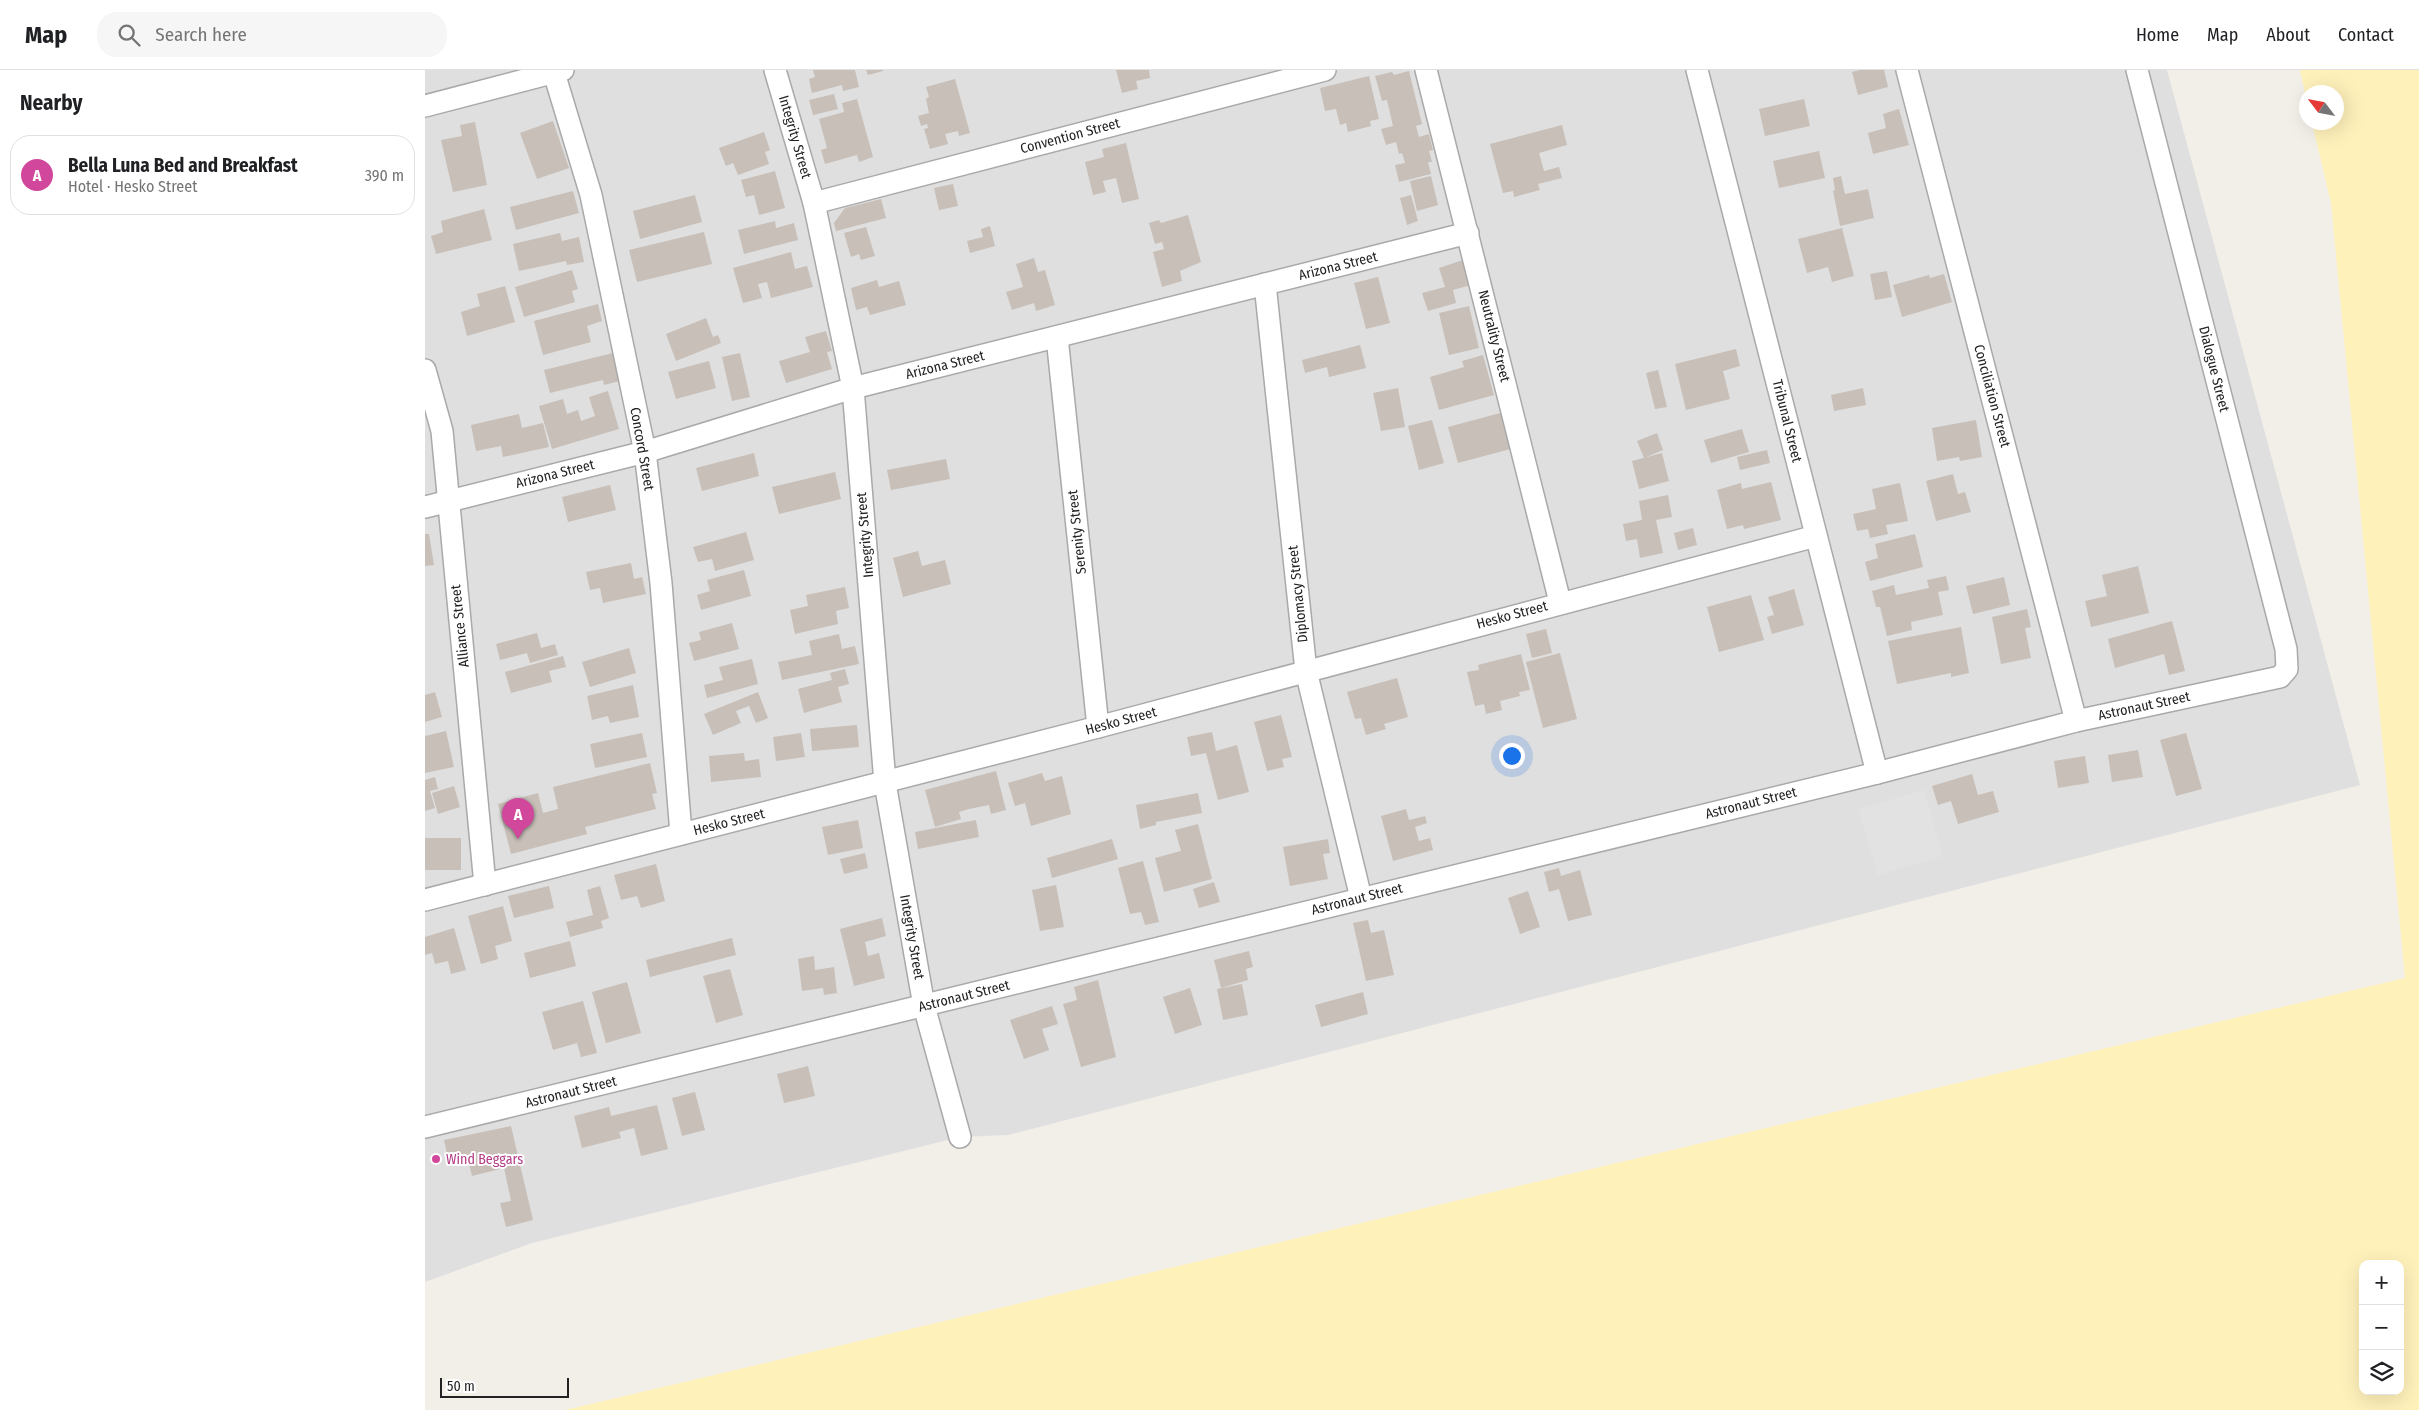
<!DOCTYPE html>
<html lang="en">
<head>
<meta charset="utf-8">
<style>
	:root { --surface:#fff; --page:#f6f6f6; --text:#202124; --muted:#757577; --line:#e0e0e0; --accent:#d40000 }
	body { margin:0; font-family:"Fira Sans Condensed",sans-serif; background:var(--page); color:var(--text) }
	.controls { position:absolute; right:15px; bottom:15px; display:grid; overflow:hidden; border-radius:10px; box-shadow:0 5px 20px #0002 }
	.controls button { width:45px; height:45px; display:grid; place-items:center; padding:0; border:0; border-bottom:1px solid var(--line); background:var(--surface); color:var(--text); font:25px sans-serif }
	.compass { position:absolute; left:1874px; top:15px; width:45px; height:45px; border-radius:50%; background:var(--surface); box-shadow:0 5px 20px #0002; rotate:302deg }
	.scale { position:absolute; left:15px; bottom:12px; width:129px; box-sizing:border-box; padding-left:5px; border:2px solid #222; border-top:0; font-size:14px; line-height:18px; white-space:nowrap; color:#222; -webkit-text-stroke:4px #fff; paint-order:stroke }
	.you { position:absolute; left:1086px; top:685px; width:18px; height:18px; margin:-12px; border:4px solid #fff; border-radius:50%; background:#1a73e8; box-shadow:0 0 0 8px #1a73e833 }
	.badge { display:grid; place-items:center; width:32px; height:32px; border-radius:50%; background:var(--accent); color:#fff; font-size:16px; font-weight:700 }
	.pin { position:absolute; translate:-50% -41px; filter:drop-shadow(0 1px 2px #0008) }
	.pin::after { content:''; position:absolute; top:26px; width:18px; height:15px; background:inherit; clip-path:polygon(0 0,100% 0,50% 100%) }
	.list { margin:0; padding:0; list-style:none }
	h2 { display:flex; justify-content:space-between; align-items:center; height:65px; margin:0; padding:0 20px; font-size:21px }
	h2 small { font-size:16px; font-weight:400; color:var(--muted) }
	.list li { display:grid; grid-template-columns:32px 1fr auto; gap:15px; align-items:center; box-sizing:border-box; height:80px; margin:0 10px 10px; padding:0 10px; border:1px solid var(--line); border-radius:20px }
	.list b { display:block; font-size:19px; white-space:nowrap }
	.list p { margin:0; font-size:16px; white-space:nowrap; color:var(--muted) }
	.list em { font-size:16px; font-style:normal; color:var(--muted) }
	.icon { flex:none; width:28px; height:28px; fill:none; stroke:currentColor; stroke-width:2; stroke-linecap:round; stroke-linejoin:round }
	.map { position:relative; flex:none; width:1994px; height:1340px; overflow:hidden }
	header { display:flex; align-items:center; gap:30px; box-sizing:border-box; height:70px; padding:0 25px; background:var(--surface); border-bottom:1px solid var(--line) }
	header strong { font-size:24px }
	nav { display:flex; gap:28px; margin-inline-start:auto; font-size:18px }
	.search { width:350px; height:45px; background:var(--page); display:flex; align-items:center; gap:12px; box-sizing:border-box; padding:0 18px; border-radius:20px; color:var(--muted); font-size:19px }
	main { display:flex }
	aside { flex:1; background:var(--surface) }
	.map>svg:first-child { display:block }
</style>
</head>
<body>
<header>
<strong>Map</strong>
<div class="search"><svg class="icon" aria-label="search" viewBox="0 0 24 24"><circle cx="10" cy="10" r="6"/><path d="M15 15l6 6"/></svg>Search here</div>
<nav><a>Home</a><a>Map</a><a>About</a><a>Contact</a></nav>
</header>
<main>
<aside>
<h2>Nearby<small></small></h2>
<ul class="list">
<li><span class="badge" style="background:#d1479c">A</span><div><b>Bella Luna Bed and Breakfast</b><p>Hotel · Hesko Street</p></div><em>390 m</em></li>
</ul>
</aside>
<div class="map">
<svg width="1994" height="1340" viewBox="0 0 1994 1340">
	<rect width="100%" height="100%" fill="#f2efe9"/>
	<path fill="#e0dfdf" d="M0 0H1742L1935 715 583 1065 535 1067 107 1173 0 1212Z"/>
	<path fill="#fff1ba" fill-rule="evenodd" d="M1875 0H1994V1340H140L1980 908 1906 133 1887 53 1912 52V22H1882L1881 28ZM1938 1194H1975V1321H1938Z"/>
	<path fill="#e2e2e2" d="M1499 720 1518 786 1453 805 1433 739Z"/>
	<g fill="#c7bfb8">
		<path d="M388 0H430L434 17 418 21 417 15 387 23 384 9 390 7Z"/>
		<path d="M441 0H458V1L443 5Z"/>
		<path d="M691 0H724L725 8 711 11 713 19 697 23Z"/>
		<path d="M1435 0H1459L1463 17 1433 25 1427 2Z"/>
		<path d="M984 1 997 54 991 56 994 67 1004 64 1008 80 1004 81 1007 92H1003L1006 104 974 112 970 95 980 93 977 83 974 84 971 72 961 75 956 59 968 56 962 30 957 31 950 6 967 2 969 5Z"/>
		<path d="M944 6 954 49 945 51 946 56 923 62 921 53 915 55 911 39 900 41 895 18Z"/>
		<path d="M530 9 545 63 534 66 533 61 520 64 523 74 505 79 499 59 503 58 502 54 496 56 493 46 504 43 501 29 504 27 501 17Z"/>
		<path d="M409 24 413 39 388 45 384 30Z"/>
		<path d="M432 29 448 87 434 92 432 85 400 94 396 80 402 78 394 49 419 42 417 33Z"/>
		<path d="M1379 29 1385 56 1340 66 1334 39Z"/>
		<path d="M1474 39 1484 75 1448 84 1443 63 1461 58 1458 44Z"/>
		<path d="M128 51 144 98 112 109 95 63Z"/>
		<path d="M50 52 62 115 28 122 16 70 37 66 35 55Z"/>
		<path d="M1137 55 1142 75 1114 83 1119 101 1134 97 1137 108 1113 114 1115 120 1089 127 1088 121 1078 123 1065 74Z"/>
		<path d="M339 62 345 80 340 82 344 94 313 105 308 93 301 96 294 78Z"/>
		<path d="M701 73 714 129 697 133 691 108 678 111 681 122 668 125 660 92 679 87 677 79Z"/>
		<path d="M1394 81 1400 108 1354 118 1348 91Z"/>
		<path d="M350 101 360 138 334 145 329 125 321 127 316 110Z"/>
		<path d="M1006 106 1013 135 992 141 985 111Z"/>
		<path d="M1416 106 1420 124 1443 119 1449 148 1415 156 1408 121 1410 120 1408 108Z"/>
		<path d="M528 114 533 136 514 140 509 118Z"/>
		<path d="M148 121 154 143 91 160 85 137Z"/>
		<path d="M270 125 277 152 215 169 208 141Z"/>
		<path d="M986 125 993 151 982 155 975 128Z"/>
		<path d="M456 129 461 148 411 161 409 153 420 138Z"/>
		<path d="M59 139 67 170 11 184 6 166 18 162 16 151Z"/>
		<path d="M763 145 776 192 755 201 757 211 737 217 728 182 739 179 737 172 730 174 724 153 734 150 736 153Z"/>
		<path d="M350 151 351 158 369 153 373 170 319 184 313 160Z"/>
		<path d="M565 156 570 176 545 183 542 171 558 167 556 159Z"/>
		<path d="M441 157 450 186 436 190 434 184 426 187 419 163Z"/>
		<path d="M1417 158 1429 206 1407 212 1403 197 1382 203 1373 169Z"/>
		<path d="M279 162 287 194 212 212 204 180Z"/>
		<path d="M135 163 137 171 154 167 159 192 142 195 141 191 94 201 88 174Z"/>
		<path d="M366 182 370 199 382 196 388 217 346 228 342 212 333 214 337 228 318 233 308 198Z"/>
		<path d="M609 188 613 202 620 200 630 235 611 241 609 233 587 240 581 222 598 217 591 194Z"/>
		<path d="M1038 190 1046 215 1028 220 1031 233 1003 241 997 223 1020 217 1014 198Z"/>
		<path d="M147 200 153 219 147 221 150 232 99 247 90 217Z"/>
		<path d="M1462 201 1467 227 1450 230 1445 204Z"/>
		<path d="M1519 204 1527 232 1477 247 1468 215 1504 205 1505 208Z"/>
		<path d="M953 207 965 253 941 259 929 213Z"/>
		<path d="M452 210 454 217 474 211 481 235 445 245 442 237 431 240 426 218Z"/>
		<path d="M80 216 90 252 42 266 36 242 55 236 52 224Z"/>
		<path d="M173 234 177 251 162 256 166 272 118 285 109 251Z"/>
		<path d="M1044 236 1054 278 1024 285 1014 243Z"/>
		<path d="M281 248 288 267 293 265 296 273 251 291 241 264Z"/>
		<path d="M401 261 407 281 402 282 407 299 361 313 354 291 385 282 380 267Z"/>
		<path d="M935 275 941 298 904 307 902 297 880 303 877 290Z"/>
		<path d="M1311 279 1315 296 1298 301 1305 329 1261 340 1250 294Z"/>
		<path d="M196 281 203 309 179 315 178 310 125 323 119 300Z"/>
		<path d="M315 283 325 327 307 331 297 287Z"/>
		<path d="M1058 285 1069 325 1014 340 1005 307 1039 297 1037 291Z"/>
		<path d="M284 291 291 318 251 329 243 302Z"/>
		<path d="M1233 300 1242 337 1230 339 1221 303Z"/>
		<path d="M973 318 980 357 956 361 948 323Z"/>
		<path d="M1438 318 1441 335 1409 341 1406 325Z"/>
		<path d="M183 321 194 359 127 379 114 336 138 329 142 344 153 340 156 351 170 346 164 327Z"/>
		<path d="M1079 342 1089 378 1033 393 1023 357Z"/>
		<path d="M94 344 97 358 118 353 124 377 78 387 76 376 51 381 46 355Z"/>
		<path d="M1007 350 1019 393 994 400 983 356Z"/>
		<path d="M1551 350 1557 387 1535 391 1534 387 1512 391 1507 358Z"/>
		<path d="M1317 359 1324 382 1286 393 1279 370Z"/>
		<path d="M1232 363 1238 380 1219 388 1212 371Z"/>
		<path d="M1342 380 1345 393 1315 400 1312 387Z"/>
		<path d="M329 383 334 406 277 421 271 398Z"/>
		<path d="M1237 383 1244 411 1214 419 1207 391Z"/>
		<path d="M521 389 525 409 466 420 462 400Z"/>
		<path d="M410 402 416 429 354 444 347 417Z"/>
		<path d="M1528 404 1533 424 1540 422 1546 442 1511 451 1501 411Z"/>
		<path d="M1346 412 1356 450 1319 459 1318 455 1302 459 1292 420 1316 413 1317 419Z"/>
		<path d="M1475 413 1483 451 1461 455 1463 464 1445 468 1443 459 1432 461 1428 444 1451 439 1447 419Z"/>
		<path d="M185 415 191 440 143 452 137 427Z"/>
		<path d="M1243 425 1247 447 1231 450 1238 483 1215 488 1212 469 1201 471 1198 454 1217 450 1214 431Z"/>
		<path d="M1268 458 1272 475 1253 480 1249 463Z"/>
		<path d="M321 462 329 490 290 501 287 489 273 492 268 477Z"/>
		<path d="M0 464H4L9 495 0 496Z"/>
		<path d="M1490 464 1498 497 1445 511 1440 492 1453 488 1450 474Z"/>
		<path d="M493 481 497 496 520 490 526 514 478 527 468 488Z"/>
		<path d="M206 493 209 509 217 507 221 524 178 533 175 518 165 520 161 502Z"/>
		<path d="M1713 496 1724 543 1666 557 1660 531 1682 526 1677 505Z"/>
		<path d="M319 500 326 526 276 540 272 525 285 521 282 510Z"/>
		<path d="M1521 506 1524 520 1513 522 1518 545 1486 552 1487 560 1462 566 1455 537H1451L1447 521 1469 515 1471 525 1504 518 1502 510Z"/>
		<path d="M1579 507 1585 535 1548 544 1541 516Z"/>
		<path d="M420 517 424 538 411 541 413 554 370 564 365 540 383 536 381 525Z"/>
		<path d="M1369 519 1379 555 1347 564 1342 547 1349 545 1343 527Z"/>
		<path d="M1326 525 1339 570 1294 582 1282 537Z"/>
		<path d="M1602 539 1606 557 1600 558 1606 588 1576 594 1567 547Z"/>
		<path d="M1747 551 1760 601 1744 605 1739 584 1690 598 1683 569Z"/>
		<path d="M307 553 314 579 269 591 264 573 276 570 274 562Z"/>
		<path d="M1536 557 1544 603 1526 607V603L1472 614 1463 571Z"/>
		<path d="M1121 559 1127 583 1107 588 1101 564Z"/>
		<path d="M112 563 116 578 130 574 133 585 105 593 102 583 75 590 71 574Z"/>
		<path d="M414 564 417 579 430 576 434 594 357 610 353 592 387 585 384 571Z"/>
		<path d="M204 578 211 603 165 617 157 592Z"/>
		<path d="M1135 583 1152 649 1118 658 1101 592Z"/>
		<path d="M1096 584 1105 620 1094 622 1095 626 1075 631 1077 640 1061 644 1059 634 1050 636 1042 602 1054 600 1053 595Z"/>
		<path d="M138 586 141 597 124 601 127 612 86 623 80 602Z"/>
		<path d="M327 589 333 614 282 628 279 615 298 610 294 597Z"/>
		<path d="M420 599 424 614 413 617 417 632 379 643 373 619 407 610 405 603Z"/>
		<path d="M972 608 983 647 959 654 961 659 941 665 936 648 930 649 922 622Z"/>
		<path d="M208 615 214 647 185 653 183 646 167 650 162 626Z"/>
		<path d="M10 622 17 647 0 652V625Z"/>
		<path d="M333 622 343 648 331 653 324 636 311 641 316 653 288 665 279 644Z"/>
		<path d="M856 645 867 687 857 689 859 697 842 701 829 652Z"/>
		<path d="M432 655 434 677 387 681 385 659Z"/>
		<path d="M21 661 29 697 0 703V666Z"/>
		<path d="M787 662 791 681 812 675 824 722 793 730 781 683 766 686 762 667Z"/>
		<path d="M217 663 222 687 170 698 165 674Z"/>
		<path d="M376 663 380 687 351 691 348 667Z"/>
		<path d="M1761 663 1777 719 1751 726 1735 670Z"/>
		<path d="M1713 680 1718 707 1687 712 1683 685Z"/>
		<path d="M319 683 320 691 334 689 336 707 286 712 284 686Z"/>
		<path d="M1660 686 1664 713 1633 718 1629 691Z"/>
		<path d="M225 693 232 723 227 724 231 739 160 757 162 764 86 784 73 734 113 723 118 743 133 739 128 717Z"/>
		<path d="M571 701 581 740 566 744 564 735 544 739 534 742 536 749 510 757 500 720Z"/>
		<path d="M617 703 620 711 637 706 646 744 606 756 600 733 590 736 583 713Z"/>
		<path d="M1547 704 1553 725 1568 721 1574 742 1533 754 1526 731 1513 735 1507 716Z"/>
		<path d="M10 707 13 719 5 721 10 738 0 741V710Z"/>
		<path d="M29 716 35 737 13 744 7 723Z"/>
		<path d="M773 723 777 743 731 752V755L715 759 711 735Z"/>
		<path d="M981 739 984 750 1000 746 1002 753 990 757 994 771 1005 768 1008 780 968 791 956 746Z"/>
		<path d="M433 750 438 778 403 785 397 757Z"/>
		<path d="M551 750 554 767 493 779 490 762Z"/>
		<path d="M773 754 787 809 739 822 730 788 756 781 750 760Z"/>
		<rect x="0" y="768" width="36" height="32"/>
		<path d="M687 769 693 789 627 808 622 788Z"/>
		<path d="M903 769 905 783 898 784 903 809 865 816 858 777Z"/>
		<path d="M440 783 443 798 419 804 415 789Z"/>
		<path d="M718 791 734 852 720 855 716 842 705 844 693 798Z"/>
		<path d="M231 794 240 831 216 838 212 826 196 830 189 805Z"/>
		<path d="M1134 798 1136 806 1155 800 1167 845 1143 851 1134 819 1124 822 1119 802Z"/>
		<path d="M789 812 795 832 774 838 768 819Z"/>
		<path d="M631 815 639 857 615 861 607 820Z"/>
		<path d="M124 816 129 838 89 848 83 826Z"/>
		<path d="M175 816 184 848 176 851 178 858 145 867 141 852 168 845 162 820Z"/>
		<path d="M1103 821 1115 857 1095 864 1083 828Z"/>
		<path d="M78 836 87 871 70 876 73 889 56 894 43 846Z"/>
		<path d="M457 848 461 866 440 872 443 886 454 883 460 908 429 916 415 859Z"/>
		<path d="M943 850 946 863 959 860 969 905 941 911 928 853Z"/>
		<path d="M29 858 41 900 26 904 23 891 10 894 7 883 0 885V867Z"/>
		<path d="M307 868 311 885 225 907 221 890Z"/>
		<path d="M145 871 151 896 105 908 99 883Z"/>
		<path d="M824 881 828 897 821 899 823 910 796 918 789 890Z"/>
		<path d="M389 886 390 900 409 897 412 923 399 925 398 918 377 921 373 889Z"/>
		<path d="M305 899 318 945 291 953 278 906Z"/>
		<path d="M673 910 691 987 656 997 638 934 652 930 649 917Z"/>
		<path d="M202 912 216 963 181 973 167 922Z"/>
		<path d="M817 914 823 945 798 950 792 919Z"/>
		<path d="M765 918 777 955 750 964 738 927Z"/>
		<path d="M938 922 943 944 896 957 890 935Z"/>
		<path d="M158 931 172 983 156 987 152 973 128 980 117 942Z"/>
		<path d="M627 936 633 954 617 959 624 980 599 989 585 950Z"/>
		<path d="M383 996 390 1026 359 1033 352 1004Z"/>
		<path d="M270 1022 280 1060 257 1066 247 1028Z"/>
		<path d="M232 1035 243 1079 216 1086 209 1058 194 1062 196 1068 157 1078 149 1046 184 1037 186 1046Z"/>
		<path d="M86 1056 108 1150 81 1157 75 1133 86 1131 79 1098 47 1106 43 1089 24 1093 19 1070Z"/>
	</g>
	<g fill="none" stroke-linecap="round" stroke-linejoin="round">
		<defs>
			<g id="minor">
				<path d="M350 0 389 133 428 318 460 713 499 936 535 1067"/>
				<path d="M1001 0 1135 532"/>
				<path d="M1272 0 1452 703"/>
				<path d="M1482 0 1651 651"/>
				<path d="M129 3 166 125 220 382 236 513 256 764"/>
				<path d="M0 36 138 0"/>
				<path d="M389 133 900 0"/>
				<path d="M840 214 881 601 936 828"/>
				<path d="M632 267 673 657"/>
				<path d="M0 300 17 361 60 815"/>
				<path d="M0 437 220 382 428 318 1043 163"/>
				<path d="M0 830 673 657 1391 466"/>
				<path d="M0 1057 1452 703 1651 651 1855 607 1862 599 1861 579 1712 0"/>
			</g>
		</defs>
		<use href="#minor" stroke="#a9a9a9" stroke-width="24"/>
		<use href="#minor" stroke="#fff" stroke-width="21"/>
	</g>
	<circle fill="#d1479c" stroke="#fff" stroke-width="2" cx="11" cy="1089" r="5"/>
	<g text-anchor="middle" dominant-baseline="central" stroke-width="4" stroke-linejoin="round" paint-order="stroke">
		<g font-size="14" fill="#222" stroke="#fff">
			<text transform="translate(645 66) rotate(-15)">Convention Street</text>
			<text transform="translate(370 67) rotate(74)">Integrity Street</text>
			<text transform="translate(913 196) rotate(-14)">Arizona Street</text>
			<text transform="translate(1069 266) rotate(76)">Neutrality Street</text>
			<text transform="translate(520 295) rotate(-14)">Arizona Street</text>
			<text transform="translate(1789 299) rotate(76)">Dialogue Street</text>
			<text transform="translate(1567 326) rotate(75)">Conciliation Street</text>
			<text transform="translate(1362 351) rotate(76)">Tribunal Street</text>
			<text transform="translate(217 379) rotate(80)">Concord Street</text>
			<text transform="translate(130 404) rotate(-14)">Arizona Street</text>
			<text transform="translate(652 462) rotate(-96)">Serenity Street</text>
			<text transform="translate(440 465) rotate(-95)">Integrity Street</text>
			<text transform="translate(873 524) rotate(-96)">Diplomacy Street</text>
			<text transform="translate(1087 545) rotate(-15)">Hesko Street</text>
			<text transform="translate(35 556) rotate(-96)">Alliance Street</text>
			<text transform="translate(1719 636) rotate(-12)">Astronaut Street</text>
			<text transform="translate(696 651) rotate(-15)">Hesko Street</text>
			<text transform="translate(1326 733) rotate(-14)">Astronaut Street</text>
			<text transform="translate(304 752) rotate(-14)">Hesko Street</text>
			<text transform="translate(932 829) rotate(-14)">Astronaut Street</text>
			<text transform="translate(487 867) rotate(80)">Integrity Street</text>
			<text transform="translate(539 926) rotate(-14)">Astronaut Street</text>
			<text transform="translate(146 1022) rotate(-14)">Astronaut Street</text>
		</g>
		<g font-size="14" fill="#b23c85" stroke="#fff" text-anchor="start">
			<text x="21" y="1089">Wind Beggars</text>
		</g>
	</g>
</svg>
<div class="controls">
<button>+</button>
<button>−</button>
<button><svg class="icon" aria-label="layers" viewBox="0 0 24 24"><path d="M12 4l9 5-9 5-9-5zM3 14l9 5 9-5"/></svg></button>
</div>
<svg class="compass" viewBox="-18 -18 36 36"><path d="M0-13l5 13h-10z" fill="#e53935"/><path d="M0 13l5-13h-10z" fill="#757577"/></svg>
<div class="scale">50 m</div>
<div class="you"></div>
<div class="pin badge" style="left:93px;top:769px;background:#d1479c">A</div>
</div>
</main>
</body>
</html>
